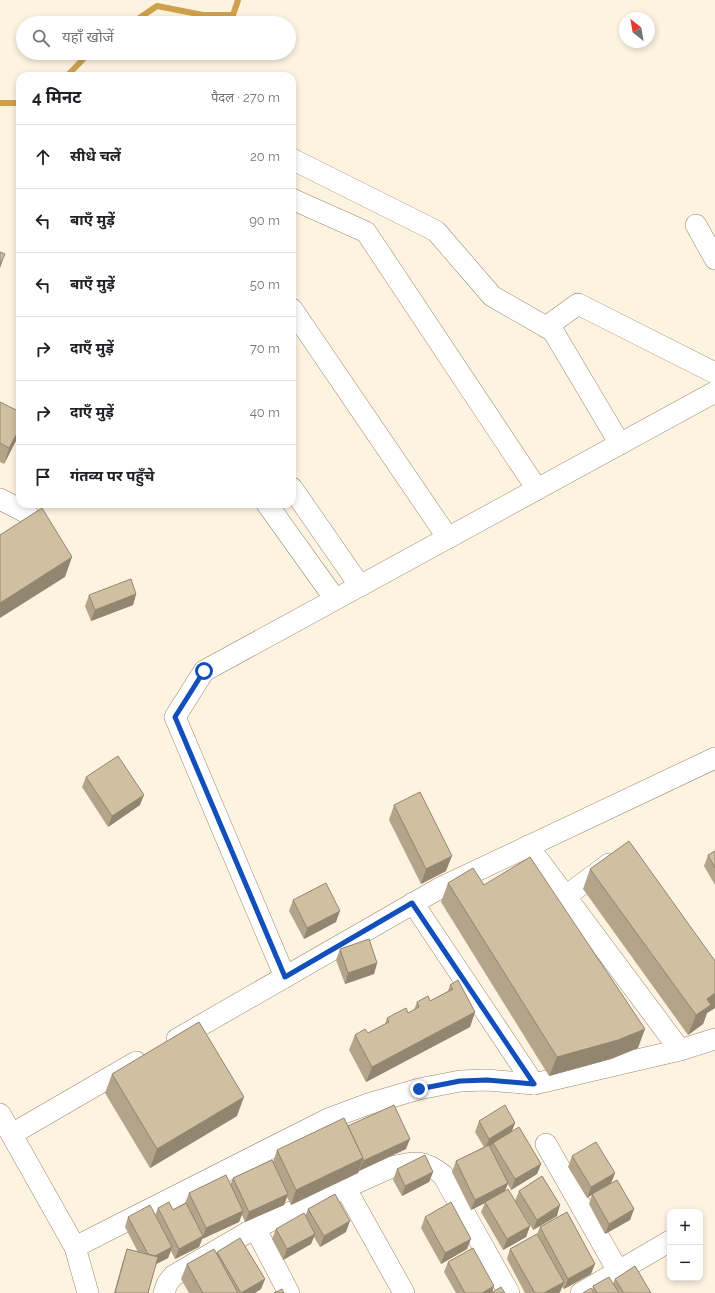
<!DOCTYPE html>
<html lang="hi">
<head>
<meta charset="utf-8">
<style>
	:root { --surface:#fff; --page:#f2f2f2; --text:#202124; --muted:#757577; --line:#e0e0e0 }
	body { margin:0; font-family:Raleway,"Noto Sans Devanagari",sans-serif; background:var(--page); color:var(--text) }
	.controls { position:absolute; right:12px; bottom:12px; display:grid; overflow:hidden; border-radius:8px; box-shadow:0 2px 6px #0003 }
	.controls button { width:36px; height:36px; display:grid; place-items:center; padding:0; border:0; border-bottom:1px solid var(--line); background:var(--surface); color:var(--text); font:20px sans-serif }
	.compass { position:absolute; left:619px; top:12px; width:36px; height:36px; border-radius:50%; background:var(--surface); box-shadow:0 2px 6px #0003; rotate:329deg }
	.stop { position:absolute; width:12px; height:12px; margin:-9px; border:3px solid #124fba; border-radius:50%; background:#fff }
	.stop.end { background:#124fba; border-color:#fff; box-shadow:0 1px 4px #0008 }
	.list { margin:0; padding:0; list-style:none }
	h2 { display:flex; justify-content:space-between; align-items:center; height:52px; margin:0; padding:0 16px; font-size:17px }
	h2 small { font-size:13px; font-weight:400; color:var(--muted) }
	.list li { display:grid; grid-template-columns:26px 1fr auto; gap:12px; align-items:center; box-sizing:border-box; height:64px; padding:0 16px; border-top:1px solid var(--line) }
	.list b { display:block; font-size:15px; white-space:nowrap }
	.list em { font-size:13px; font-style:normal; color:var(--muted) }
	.icon { flex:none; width:22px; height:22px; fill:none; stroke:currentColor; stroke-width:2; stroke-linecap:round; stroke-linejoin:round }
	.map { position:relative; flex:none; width:715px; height:1293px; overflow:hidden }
	.search { position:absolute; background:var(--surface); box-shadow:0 2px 6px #0003; left:16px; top:16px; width:280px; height:44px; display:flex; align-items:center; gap:10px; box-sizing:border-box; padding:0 14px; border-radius:22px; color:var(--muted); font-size:15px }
	.panel { position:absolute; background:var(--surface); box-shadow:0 2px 6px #0003; left:16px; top:72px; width:280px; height:436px; border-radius:12px }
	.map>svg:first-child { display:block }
</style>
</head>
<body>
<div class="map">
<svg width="715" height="1293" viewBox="0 0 715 1293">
	<rect width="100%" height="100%" fill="#fef3e1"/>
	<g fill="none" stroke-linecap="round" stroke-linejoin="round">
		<g stroke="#cea14c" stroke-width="6">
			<path d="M132 23 157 6 203 15H233L238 0"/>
			<path d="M67 76 89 53"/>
			<path d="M0 103H20"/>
		</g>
		<defs>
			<g id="street">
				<path d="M292 159 436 231 492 296 553 331 620 444"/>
				<path d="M292 199 366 232 537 489"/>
				<path d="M696 225 715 259"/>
				<path d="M292 309 448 538"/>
				<path d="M546 327 578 304 715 373"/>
				<path d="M292 488 360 586"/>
				<path d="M0 499 27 513"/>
				<path d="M267 504 335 599"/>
				<path d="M528 846 680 1050"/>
				<path d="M566 896 609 864"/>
				<path d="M413 903 534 1084"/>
				<path d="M285 977 175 717 204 671 715 392"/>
				<path d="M177 1039 440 888 715 758"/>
				<path d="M0 1114 75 1247 88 1293"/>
				<path d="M12 1134 136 1062"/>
				<path d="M546 1144 618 1271"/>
				<path d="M346 1189 404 1293"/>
				<path d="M255 1228 289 1293"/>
				<path d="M75 1247 328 1119 368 1104 419 1089 460 1081 487 1080 534 1084 680 1050 715 1039"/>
				<path d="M164 1293 167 1284 173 1276 255 1228 392 1167C416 1161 424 1160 443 1175L509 1293"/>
				<path d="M581 1293 670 1241"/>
			</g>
		</defs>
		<use href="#street" stroke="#99896d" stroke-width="22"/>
		<use href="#street" stroke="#fff" stroke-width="21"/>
	</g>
	<g fill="#b3a48a">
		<path d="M0 402 20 412V433L4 464 0 462Z"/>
		<path d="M136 594 133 605 91 621 85 606 89 595Z"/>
		<path d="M86 777 140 805 108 827 82 787Z"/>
		<path d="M394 805 446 871 421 884 389 820Z"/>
		<path d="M715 851V885L704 866 708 855Z"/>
		<path d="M590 869 715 961V1008L707 1013 703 1024 688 1035 583 889Z"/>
		<path d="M448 883 484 885 638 1048 611 1059 549 1076 441 902Z"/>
		<path d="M293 900 336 922 304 939 289 911Z"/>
		<path d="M340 949 377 963 374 974 345 984 336 960Z"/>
		<path d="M450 985 475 1012 470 1027 366 1082 349 1050 355 1035 368 1033 385 1024 387 1018 408 1013 414 1010 417 1002 430 1001 448 991Z"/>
		<path d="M112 1074 237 1116 150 1168 105 1093Z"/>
		<path d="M479 1121 515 1123 512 1131 541 1164 537 1174 511 1190 508 1184 505 1190 515 1201 519 1191 557 1216 533 1230 518 1205 530 1226 526 1237 503 1250 481 1212 485 1203 471 1210 452 1172 456 1161 484 1147 475 1132Z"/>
		<path d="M348 1126 406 1149 359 1171 358 1173 291 1205 287 1197 284 1205 245 1222 242 1215 239 1222 202 1239 199 1247 175 1259 171 1251 168 1258 156 1264 148 1293H114L122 1264 127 1249 138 1252 125 1227 128 1217 155 1215 158 1208 173 1210 185 1203 189 1193 230 1185 233 1178 273 1162 277 1150Z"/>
		<path d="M572 1156 615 1173 611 1183 634 1209 630 1220 605 1234 589 1204 592 1194 587 1198 568 1167Z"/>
		<path d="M397 1169 433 1172 429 1182 402 1196 393 1180Z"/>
		<path d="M308 1209 346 1232 320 1247 314 1237 311 1244 283 1260 272 1239 276 1229 305 1216Z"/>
		<path d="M425 1217 467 1249 441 1264 421 1228Z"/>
		<path d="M540 1227 591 1274 564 1289 562 1287 560 1292 559 1293H525L507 1259 510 1249 537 1234Z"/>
		<path d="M217 1252 265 1279 261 1289 255 1293H189L181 1279 187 1264 216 1254Z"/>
		<path d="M448 1262 492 1293H505H456L444 1272Z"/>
		<path d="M615 1279 651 1293H583L592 1290 593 1286 613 1284Z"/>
	</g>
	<g fill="#928671">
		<path d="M5 254 0 268V264Z"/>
		<path d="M20 428V433L4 464 9 448Z"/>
		<path d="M72 557 65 577 0 618V603Z"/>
		<path d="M136 594 133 605 91 621 95 610Z"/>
		<path d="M144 795 140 805 108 827 112 816Z"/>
		<path d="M452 856 446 871 421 884 426 869Z"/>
		<path d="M340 911 336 922 304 939 307 928Z"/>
		<path d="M377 963 374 974 345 984 348 973Z"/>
		<path d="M715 993V1008L707 1013 703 1024 688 1035 696 1015 707 999Z"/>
		<path d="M475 1012 470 1027 366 1082 372 1067Z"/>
		<path d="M645 1029 638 1048 611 1059 549 1076 557 1057Z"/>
		<path d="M244 1097 237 1116 150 1168 157 1149Z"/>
		<path d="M515 1123 511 1133 493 1143 492 1145 485 1149 489 1139Z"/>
		<path d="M410 1139 406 1149 359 1171 363 1161Z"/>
		<path d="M363 1158 358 1173 291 1205 296 1190Z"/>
		<path d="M541 1164 537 1174 511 1190 515 1179Z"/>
		<path d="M433 1172 429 1182 402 1196 405 1186Z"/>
		<path d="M615 1173 611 1183 587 1198 591 1187Z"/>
		<path d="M508 1183 504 1193 485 1202V1203L471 1210 475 1200Z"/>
		<path d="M288 1194 284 1205 245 1222 249 1212Z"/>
		<path d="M560 1205 557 1216 533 1230 537 1220Z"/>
		<path d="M634 1209 630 1220 605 1234 609 1224Z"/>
		<path d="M243 1211 239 1222 202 1239 199 1247 175 1259 179 1249 203 1236 206 1228Z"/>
		<path d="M350 1221 346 1232 320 1247 324 1236Z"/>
		<path d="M530 1226 526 1237 503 1250 507 1239Z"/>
		<path d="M315 1234 311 1244 283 1260 287 1249Z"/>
		<path d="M471 1239 467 1249 441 1264 445 1253Z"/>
		<path d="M172 1247 168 1258 147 1269 151 1258Z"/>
		<path d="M595 1264 591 1274 564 1289 568 1279Z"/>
		<path d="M265 1279 261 1289 255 1293H241Z"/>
		<path d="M564 1282 560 1292 559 1293H544Z"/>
		<path d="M494 1286 492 1293H482Z"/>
	</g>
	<g fill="#d0bfa1" stroke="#928671">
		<path d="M0 252 5 254 0 264Z"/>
		<path d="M0 402 20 412V428L9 448 0 443Z"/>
		<path d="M42 508 72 557 0 603V535Z"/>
		<path d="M131 579 136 594 95 610 89 595Z"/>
		<path d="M118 756 144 795 112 816 86 777Z"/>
		<path d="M420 792 452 856 426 869 394 805Z"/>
		<path d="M629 841 715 961V993L707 999 711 1005 696 1015 590 869Z"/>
		<path d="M715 851V868L708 855Z"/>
		<path d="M530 857 645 1029 618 1040 557 1057 448 883 473 868 484 885Z"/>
		<path d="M326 883 340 911 307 928 293 900Z"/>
		<path d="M369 939 377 963 348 973 340 949Z"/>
		<path d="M458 980 475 1012 372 1067 355 1035 365 1029 368 1033 389 1022 387 1018 406 1008 408 1013 419 1007 417 1002 428 996 430 1001 453 989 450 985Z"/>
		<path d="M199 1022 244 1097 157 1149 112 1074Z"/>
		<path d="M394 1105 410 1139 363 1161V1158L348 1126Z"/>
		<path d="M505 1105 515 1123 489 1139 479 1121Z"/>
		<path d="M344 1118 363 1158 296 1190 277 1150Z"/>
		<path d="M519 1127 541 1164 515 1179 493 1143Z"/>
		<path d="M596 1142 615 1173 591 1187 572 1156Z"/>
		<path d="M489 1145 508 1183 475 1200 456 1161Z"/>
		<path d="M425 1155 433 1172 405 1186 397 1169Z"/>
		<path d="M272 1160 288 1194 249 1212 233 1178Z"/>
		<path d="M226 1175 243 1211 206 1228 189 1193Z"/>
		<path d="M542 1176 560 1205 537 1220 519 1191Z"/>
		<path d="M617 1180 634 1209 609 1224 592 1194Z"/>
		<path d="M508 1189 530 1226 507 1239 485 1202Z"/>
		<path d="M335 1194 350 1221 324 1236 308 1209Z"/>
		<path d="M169 1202 173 1210 186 1203 203 1236 179 1249 158 1208Z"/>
		<path d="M451 1202 471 1239 445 1253 425 1217Z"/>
		<path d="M150 1205 172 1247 155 1256 148 1254 128 1217Z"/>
		<path d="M567 1212 595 1264 568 1279 540 1227Z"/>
		<path d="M304 1213 315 1234 287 1249 276 1229Z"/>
		<path d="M537 1234 564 1282 544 1293H535L510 1249Z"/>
		<path d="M240 1238 265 1279 241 1293 217 1252Z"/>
		<path d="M473 1248 494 1286 482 1293H465L448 1262Z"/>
		<path d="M127 1249 158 1257 148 1293H115Z"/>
		<path d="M214 1249 238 1293H203L187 1264Z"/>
		<path d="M635 1266 651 1293H624L615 1279Z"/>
		<path d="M609 1277 619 1293H597L593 1286Z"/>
		<path d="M501 1287 505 1293H491Z"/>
		<path d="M591 1288 594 1293H583Z"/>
		<path d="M282 1289 284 1293H274Z"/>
	</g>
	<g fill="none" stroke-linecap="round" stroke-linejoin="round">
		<path stroke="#124fba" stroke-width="5" d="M204 671 175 717 285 977 412 903 534 1084 487 1080 460 1081 419 1089"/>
	</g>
</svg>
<div class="controls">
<button>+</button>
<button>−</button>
</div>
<svg class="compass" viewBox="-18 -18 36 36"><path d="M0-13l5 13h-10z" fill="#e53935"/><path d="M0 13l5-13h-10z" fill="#757577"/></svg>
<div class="stop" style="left:204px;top:671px"></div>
<div class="stop end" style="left:419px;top:1089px"></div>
<div class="search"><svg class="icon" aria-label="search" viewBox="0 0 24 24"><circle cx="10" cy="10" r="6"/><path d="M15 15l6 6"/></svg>यहाँ खोजें</div>
<section class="panel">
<h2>4 मिनट<small>पैदल · 270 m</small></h2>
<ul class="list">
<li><svg class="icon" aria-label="ahead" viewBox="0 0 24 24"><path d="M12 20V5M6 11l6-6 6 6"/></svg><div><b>सीधे चलें</b></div><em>20 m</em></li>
<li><svg class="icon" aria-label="left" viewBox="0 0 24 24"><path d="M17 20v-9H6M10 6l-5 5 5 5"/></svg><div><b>बाएँ मुड़ें</b></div><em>90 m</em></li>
<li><svg class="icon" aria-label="left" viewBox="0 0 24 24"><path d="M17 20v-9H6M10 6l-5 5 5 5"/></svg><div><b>बाएँ मुड़ें</b></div><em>50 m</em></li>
<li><svg class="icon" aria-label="right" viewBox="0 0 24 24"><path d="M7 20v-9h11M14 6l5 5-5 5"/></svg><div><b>दाएँ मुड़ें</b></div><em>70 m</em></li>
<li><svg class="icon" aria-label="right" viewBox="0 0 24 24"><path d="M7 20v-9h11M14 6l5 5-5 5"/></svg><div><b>दाएँ मुड़ें</b></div><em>40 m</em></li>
<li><svg class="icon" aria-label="arrive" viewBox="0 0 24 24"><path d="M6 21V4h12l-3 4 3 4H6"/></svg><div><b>गंतव्य पर पहुँचे</b></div></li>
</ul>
</section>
</div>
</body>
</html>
